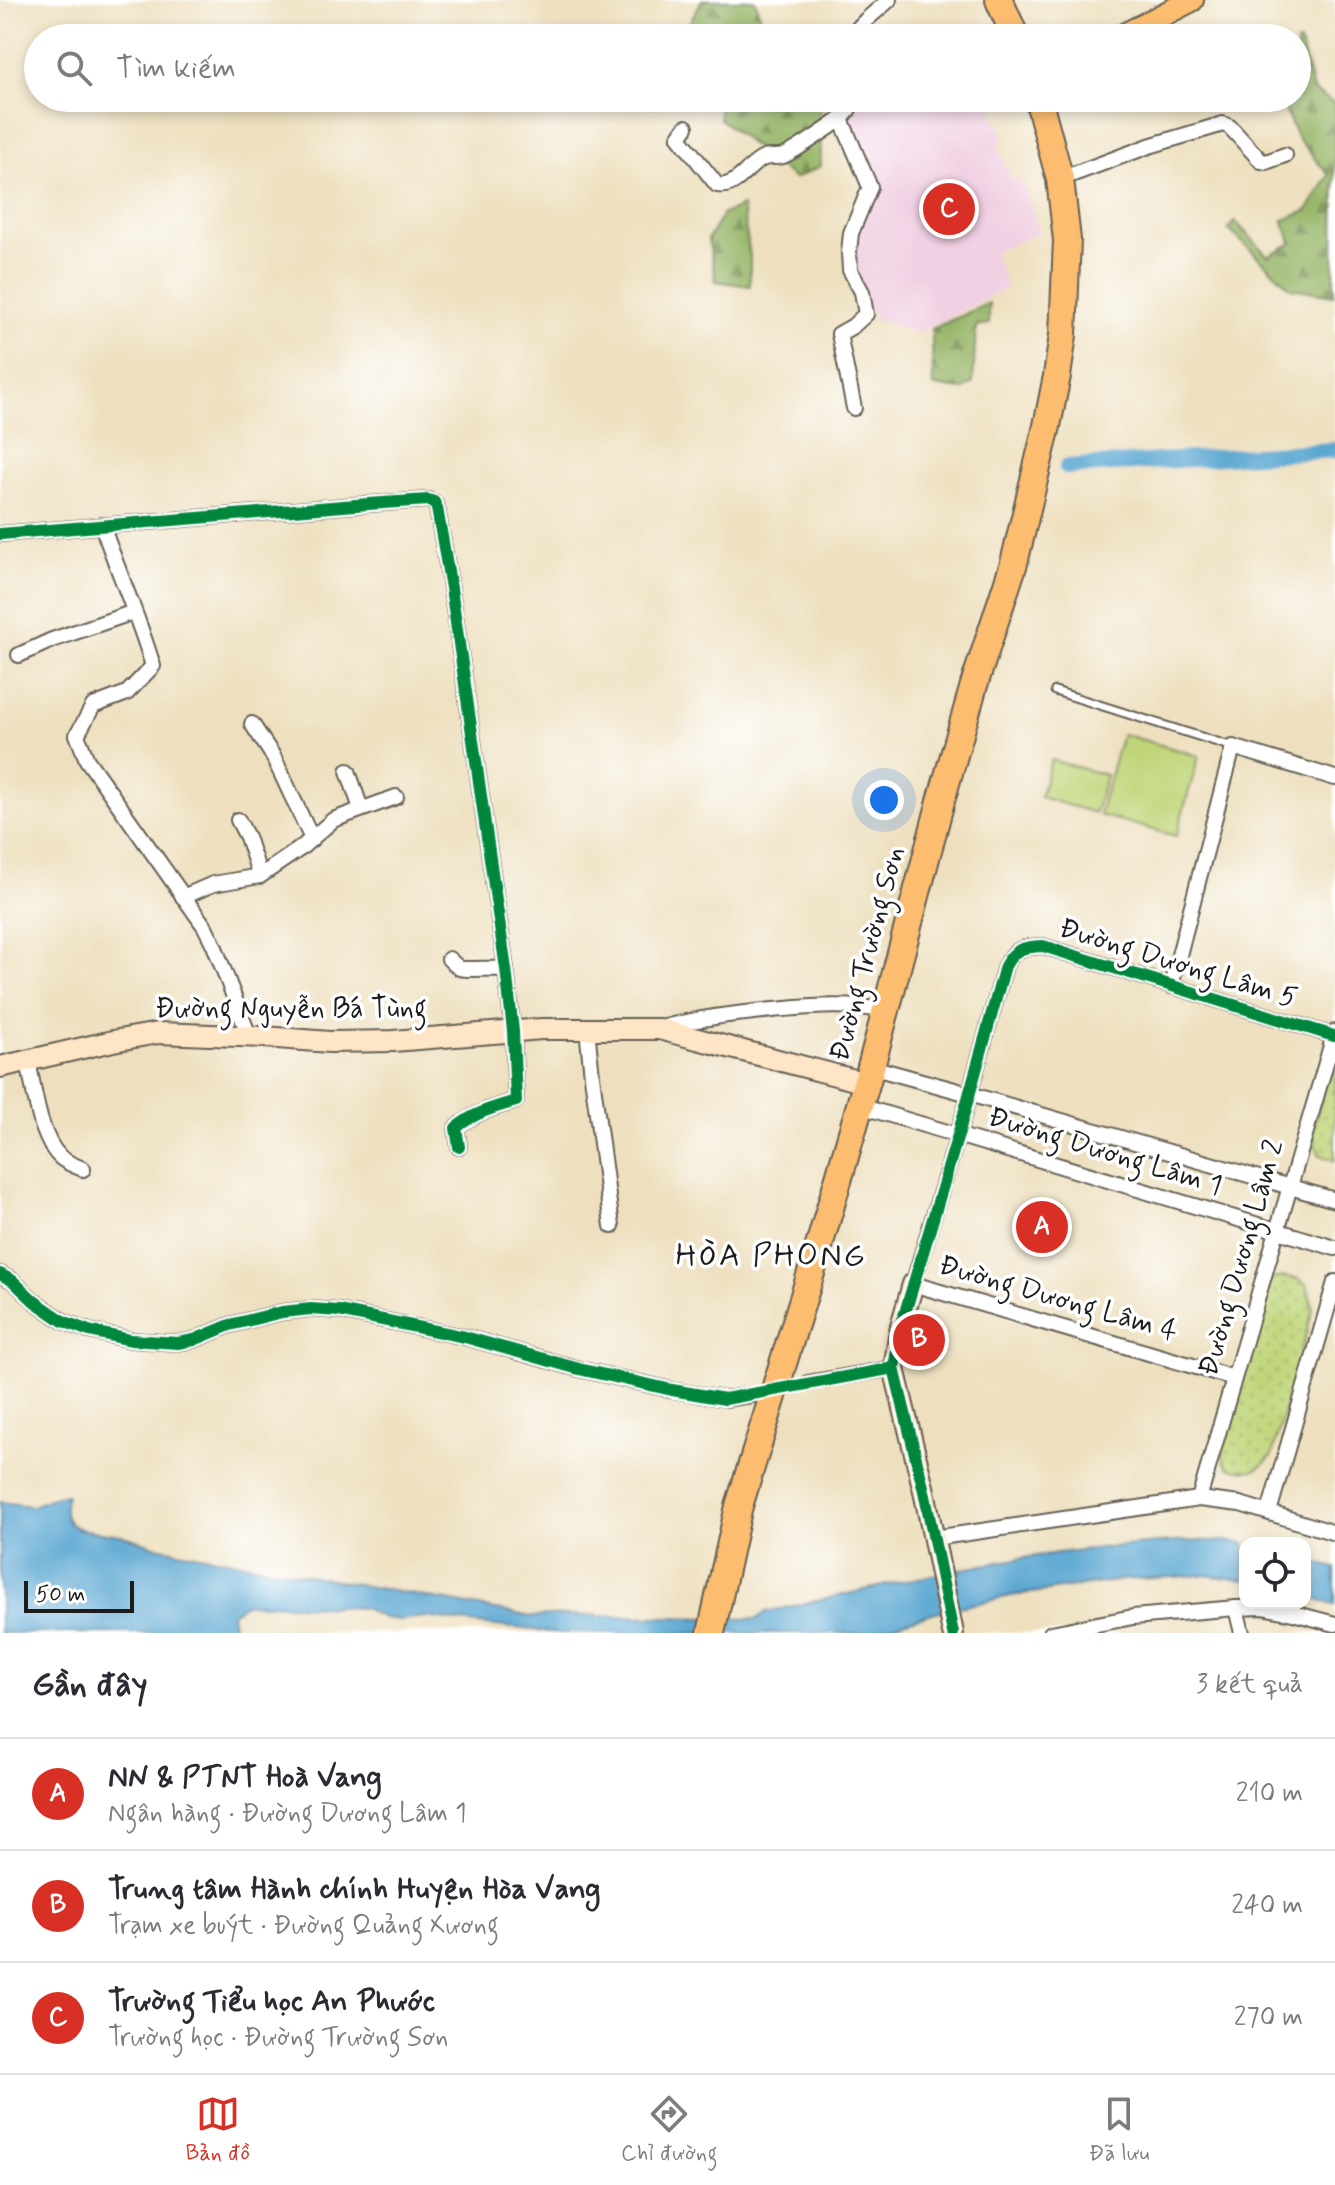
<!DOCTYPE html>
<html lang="vi">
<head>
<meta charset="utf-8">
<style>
	:root { --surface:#fff; --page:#f2f2f3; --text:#2b2b33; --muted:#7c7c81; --line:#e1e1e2; --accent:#d93025 }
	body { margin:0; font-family:Mynerve,sans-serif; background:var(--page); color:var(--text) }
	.controls { position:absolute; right:24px; bottom:24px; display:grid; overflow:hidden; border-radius:16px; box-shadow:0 4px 12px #0003 }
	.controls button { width:72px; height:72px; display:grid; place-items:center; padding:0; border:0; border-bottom:2px solid var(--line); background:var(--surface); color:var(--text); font:40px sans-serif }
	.scale { position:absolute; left:24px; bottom:20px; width:110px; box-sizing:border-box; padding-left:8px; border:4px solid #1c1c1c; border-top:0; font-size:22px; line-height:28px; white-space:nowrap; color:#1c1c1c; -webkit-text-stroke:6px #fff; paint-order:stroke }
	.you { position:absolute; left:884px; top:800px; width:28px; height:28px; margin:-20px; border:6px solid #fff; border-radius:50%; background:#1a73e8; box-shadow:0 0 0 12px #1a73e833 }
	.badge { display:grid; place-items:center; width:52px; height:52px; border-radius:50%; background:var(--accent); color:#fff; font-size:26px; font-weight:700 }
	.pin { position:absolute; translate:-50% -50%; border:4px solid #fff; box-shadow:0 2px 8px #0006 }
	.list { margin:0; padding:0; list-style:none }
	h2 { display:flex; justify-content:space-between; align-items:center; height:104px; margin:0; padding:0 32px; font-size:34px }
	h2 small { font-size:26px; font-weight:400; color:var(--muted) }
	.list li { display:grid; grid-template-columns:52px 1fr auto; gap:24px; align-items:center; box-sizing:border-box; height:112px; padding:0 32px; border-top:2px solid var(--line) }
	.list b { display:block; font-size:30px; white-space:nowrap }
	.list p { margin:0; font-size:26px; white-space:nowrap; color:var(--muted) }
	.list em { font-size:26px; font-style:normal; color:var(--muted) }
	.icon { flex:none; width:44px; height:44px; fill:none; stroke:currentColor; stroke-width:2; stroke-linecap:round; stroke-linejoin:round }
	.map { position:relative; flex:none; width:1335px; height:1633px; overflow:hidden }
	.search { position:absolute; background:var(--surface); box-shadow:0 4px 12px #0003; left:24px; right:24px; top:24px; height:88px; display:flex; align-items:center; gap:20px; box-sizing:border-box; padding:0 28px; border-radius:44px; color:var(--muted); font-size:30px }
	.sheet { height:440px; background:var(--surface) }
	nav { display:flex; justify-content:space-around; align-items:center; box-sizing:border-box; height:112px; border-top:2px solid var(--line); background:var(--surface); font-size:22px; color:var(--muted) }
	nav a { display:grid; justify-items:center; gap:4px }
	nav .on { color:var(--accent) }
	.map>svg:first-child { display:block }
</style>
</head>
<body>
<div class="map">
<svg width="1335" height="1633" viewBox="0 0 1335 1633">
	<defs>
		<pattern id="grass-dots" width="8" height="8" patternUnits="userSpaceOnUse" patternTransform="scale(2)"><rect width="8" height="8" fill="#c0d579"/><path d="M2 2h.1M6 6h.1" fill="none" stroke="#a4b668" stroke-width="1.8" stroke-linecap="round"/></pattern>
		<pattern id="forest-firs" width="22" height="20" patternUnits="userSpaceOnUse" patternTransform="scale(2)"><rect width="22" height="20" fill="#98b669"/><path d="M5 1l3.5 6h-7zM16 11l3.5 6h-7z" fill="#7b9356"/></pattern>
	</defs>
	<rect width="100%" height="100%" fill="#fff"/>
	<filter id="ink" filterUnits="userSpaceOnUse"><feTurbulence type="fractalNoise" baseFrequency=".0125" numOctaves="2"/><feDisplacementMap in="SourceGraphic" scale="16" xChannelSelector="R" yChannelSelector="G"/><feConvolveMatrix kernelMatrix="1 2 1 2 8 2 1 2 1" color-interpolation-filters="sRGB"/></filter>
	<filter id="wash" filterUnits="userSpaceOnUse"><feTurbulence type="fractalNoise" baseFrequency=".006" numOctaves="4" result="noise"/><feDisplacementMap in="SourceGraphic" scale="32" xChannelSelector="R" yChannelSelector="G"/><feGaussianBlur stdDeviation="1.8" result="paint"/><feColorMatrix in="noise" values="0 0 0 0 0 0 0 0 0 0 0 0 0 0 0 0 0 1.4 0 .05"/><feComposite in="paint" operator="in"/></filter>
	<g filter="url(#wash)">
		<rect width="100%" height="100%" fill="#eee0bf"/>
		<path fill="#f1d0e3" d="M859 98H987L1003 134 998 148 1012 181 1021 178 1040 233 994 252 1007 288 918 333 875 319 851 275 850 257 873 185 845 119Z"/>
		<g fill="url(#grass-dots)" stroke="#6e784a" stroke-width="2">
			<path d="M1335 1049V1161L1320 1155 1315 1145 1312 1131Z"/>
			<path d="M1283 1277 1298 1279 1307 1285 1313 1309 1272 1455C1262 1466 1255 1474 1240 1470 1237 1470 1230 1468 1227 1465 1222 1460 1221 1448 1220 1441L1265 1286 1272 1279Z"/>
		</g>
		<g fill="url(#forest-firs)" stroke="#5a6942" stroke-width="2">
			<path d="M702 0H755L766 34 762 38H681L676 29 689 24Z"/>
			<path d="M1300 42 1313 90 1335 104 1334 295 1291 288 1228 229 1235 221 1268 256 1292 243 1283 220 1307 211 1329 175 1298 139 1279 98H1297V43Z"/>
			<path d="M718 98H739L743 107 755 98H833L820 109 821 166 794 179 720 119Z"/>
			<path d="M742 206 750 256V286L716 281 708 239 723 214Z"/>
			<path d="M989 303V324L976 326 973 383 963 390 933 386 932 329Z"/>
		</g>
		<g fill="#c0d579" stroke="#6e784a" stroke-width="2">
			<path d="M1122 734 1199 756 1176 836 1099 815Z"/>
			<path d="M1051 760 1106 775 1095 813 1040 797Z"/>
		</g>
		<g fill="#57a5d0" stroke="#3a6076" stroke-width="2">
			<path d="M67 1495C56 1534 86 1529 114 1534 128 1536 143 1542 157 1547L533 1617 564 1615 757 1619 766 1612C821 1601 874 1587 928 1576 996 1561 1065 1550 1135 1545 1172 1542 1208 1538 1245 1543V1580L1204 1575 1123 1580 1011 1596 936 1612 869 1633H560L460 1622 426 1617 398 1620 383 1618 363 1608 247 1603 231 1613 234 1633H0V1502L33 1506 55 1496Z"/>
			<path d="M1305 1559 1335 1568V1605L1305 1595Z"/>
		</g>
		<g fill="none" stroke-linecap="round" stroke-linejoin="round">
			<path stroke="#57a5d0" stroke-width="16" d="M1067 467 1335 450"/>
		</g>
	</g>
	<g filter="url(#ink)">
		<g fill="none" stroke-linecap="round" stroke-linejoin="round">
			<path stroke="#c4b99e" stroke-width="14" stroke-dasharray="14 7" stroke-linecap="butt" d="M772 1391 807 1383"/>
			<defs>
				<path id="lane" d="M1055 691 1233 747"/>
				<g id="street">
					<path d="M849 38 866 20 889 0"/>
					<path d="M841 119 870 187 851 233 849 252 850 270 862 292 866 314 853 326 839 334 854 408"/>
					<path d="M686 127 679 137 717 185C737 189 747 165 764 158 770 156 777 158 783 156 791 154 833 125 841 119 848 113 851 106 854 98"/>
					<path d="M1060 179 1149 146 1223 124 1230 127 1261 161 1266 162 1285 155"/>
					<path d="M102 525C118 572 139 618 153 666L127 693 93 706 77 735 87 760 205 927 214 945 249 1036"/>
					<path d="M0 534 368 504 428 500 434 502 437 508 451 588 506 969 513 1031 516 1101C495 1107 473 1113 456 1128L459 1147"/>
					<path d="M19 655 52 640 134 612"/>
					<path d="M252 724 273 756 312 839"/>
					<path d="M348 771 361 809"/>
					<path d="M238 820 247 837 260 876"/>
					<path d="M183 897 213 884 260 876 301 848 333 820 396 797"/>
					<path d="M449 959C450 960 458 968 459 968 462 970 498 968 506 969"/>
					<path d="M1171 986 1233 747 1335 778"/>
					<path d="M661 1028C698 1018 734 1014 773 1010 810 1007 849 1003 886 1011"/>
					<path d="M587 1029 592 1076 612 1226"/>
					<path d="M28 1061C34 1088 39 1137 60 1157 66 1162 75 1166 83 1169"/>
					<path d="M871 1067 969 1094 1335 1200"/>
					<path d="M860 1106 1335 1248"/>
					<path d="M0 1274 13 1281 34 1301 63 1321 89 1331 131 1340 178 1343 194 1340 230 1325 282 1312 311 1309 339 1311 465 1337 579 1369 672 1390 725 1399 759 1394"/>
					<path d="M1234 1378 913 1284 958 1135 1005 966C1015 948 1023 947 1043 946L1334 1036"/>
					<path d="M807 1383 894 1368"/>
					<path d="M1199 1499 1335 1032"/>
					<path d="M1269 1512 1335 1282"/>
					<path d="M934 1538 1199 1499 1240 1504 1335 1533"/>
					<path d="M1236 1608 1242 1633"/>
					<path d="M1051 1633 1133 1617 1236 1608 1262 1607 1293 1613 1335 1624"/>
				</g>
				<g id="secondary">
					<path d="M0 1067 113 1041 158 1033 264 1037 330 1042 393 1041 542 1029H659L866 1083"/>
					<path d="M913 1284 901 1326 894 1368 924 1491 953 1633"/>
				</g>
				<path id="primary" d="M1118 38 1192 0"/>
				<g id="highway">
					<path d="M999 0 1016 38"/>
					<path d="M711 1633 739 1506 815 1260 871 1067 941 801 974 685 1014 563 1047 426 1057 376 1063 335 1067 240 1060 179 1038 98"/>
				</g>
			</defs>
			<use href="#lane" stroke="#666155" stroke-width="11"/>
			<use href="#street" stroke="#666155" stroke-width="18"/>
			<use href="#secondary" stroke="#666155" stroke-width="24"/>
			<use href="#primary" stroke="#666155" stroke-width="26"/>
			<use href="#highway" stroke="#666155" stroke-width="30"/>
			<use href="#lane" stroke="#fff" stroke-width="7"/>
			<use href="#street" stroke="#fff" stroke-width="14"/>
			<use href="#secondary" stroke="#fee5c5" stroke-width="20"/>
			<use href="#primary" stroke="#fcbd6f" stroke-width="22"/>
			<use href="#highway" stroke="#fcbd6f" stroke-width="26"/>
			<defs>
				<g id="cycleway">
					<path d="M0 534 368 504 428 500 434 502 437 508 451 588 506 969 513 1031 516 1101C495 1107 473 1113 456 1128L459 1147"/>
					<path d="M0 1274 13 1281 34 1301 63 1321 89 1331 131 1340 178 1343 194 1340 230 1325 282 1312 311 1309 339 1311 465 1337 579 1369 672 1390 725 1399 894 1368"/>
					<path d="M953 1633 924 1491 894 1368 901 1326 958 1135 1005 966C1015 948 1023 947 1043 946L1334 1036"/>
				</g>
			</defs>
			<use href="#cycleway" stroke="#fff" stroke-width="17"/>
			<use href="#cycleway" stroke="#00873e" stroke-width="12"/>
		</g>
	</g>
	<g text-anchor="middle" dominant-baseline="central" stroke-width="7" stroke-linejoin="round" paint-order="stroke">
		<g font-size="28" fill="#1c1c1c" stroke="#fff">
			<text transform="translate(868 954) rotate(-75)">Đường Trường Sơn</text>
			<text transform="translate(1178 964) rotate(17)">Đường Dương Lâm 5</text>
			<text x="291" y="1009">Đường Nguyễn Bá Tùng</text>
			<text transform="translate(1105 1152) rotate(17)">Đường Dương Lâm 1</text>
			<text transform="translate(1242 1258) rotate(-74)">Đường Dương Lâm 2</text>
			<text transform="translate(1058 1299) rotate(16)">Đường Dương Lâm 4</text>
		</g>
		<g font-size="32" letter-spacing="2" fill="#1c1c1c" stroke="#fff">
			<text x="771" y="1256">HÒA PHONG</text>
		</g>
	</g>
</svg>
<div class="controls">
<button><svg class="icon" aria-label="locate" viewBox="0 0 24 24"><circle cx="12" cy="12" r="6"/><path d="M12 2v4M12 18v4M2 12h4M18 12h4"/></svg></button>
</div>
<div class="scale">50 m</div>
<div class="you"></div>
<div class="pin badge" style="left:1042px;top:1227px">A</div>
<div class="pin badge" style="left:919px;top:1340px">B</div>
<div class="pin badge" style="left:949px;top:209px">C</div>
<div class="search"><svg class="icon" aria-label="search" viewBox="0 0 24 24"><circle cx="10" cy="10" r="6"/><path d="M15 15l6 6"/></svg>Tìm kiếm</div>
</div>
<section class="sheet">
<h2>Gần đây<small>3 kết quả</small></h2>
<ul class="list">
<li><span class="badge">A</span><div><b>NN &amp; PTNT Hoà Vang</b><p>Ngân hàng · Đường Dương Lâm 1</p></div><em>210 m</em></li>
<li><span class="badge">B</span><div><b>Trung tâm Hành chính Huyện Hòa Vang</b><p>Trạm xe buýt · Đường Quảng Xương</p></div><em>240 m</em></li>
<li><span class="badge">C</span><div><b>Trường Tiểu học An Phước</b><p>Trường học · Đường Trường Sơn</p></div><em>270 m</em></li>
</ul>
</section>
<nav>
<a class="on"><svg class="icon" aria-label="map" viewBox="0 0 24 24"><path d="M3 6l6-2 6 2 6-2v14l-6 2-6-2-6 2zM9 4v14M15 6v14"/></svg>Bản đồ</a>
<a><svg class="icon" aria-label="directions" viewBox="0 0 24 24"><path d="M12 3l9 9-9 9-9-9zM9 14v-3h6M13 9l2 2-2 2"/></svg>Chỉ đường</a>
<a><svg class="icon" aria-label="saved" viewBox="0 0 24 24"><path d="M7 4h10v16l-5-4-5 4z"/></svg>Đã lưu</a>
</nav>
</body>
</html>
